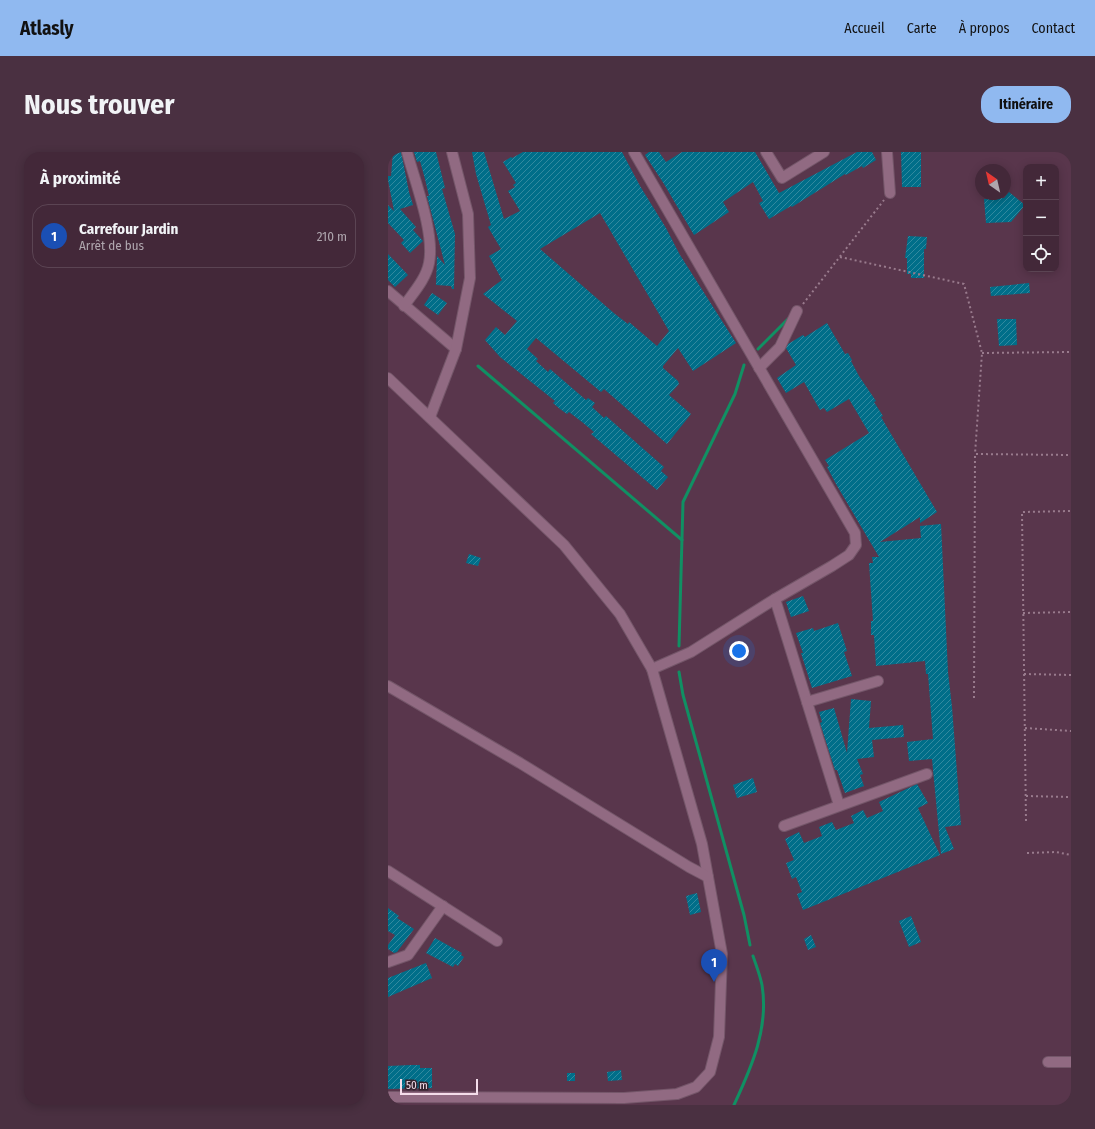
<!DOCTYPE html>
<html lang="fr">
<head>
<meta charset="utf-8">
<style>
	:root { --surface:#432839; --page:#4a3041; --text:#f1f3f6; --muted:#afa6ae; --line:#5b4453; --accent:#90b9f0 }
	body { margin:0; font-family:"Fira Sans Condensed",sans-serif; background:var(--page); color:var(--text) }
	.controls { position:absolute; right:12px; top:12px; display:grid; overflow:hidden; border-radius:8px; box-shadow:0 2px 10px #0003 }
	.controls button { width:36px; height:36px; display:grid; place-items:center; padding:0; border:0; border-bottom:1px solid var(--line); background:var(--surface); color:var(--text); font:20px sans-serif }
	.compass { position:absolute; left:587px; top:12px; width:36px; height:36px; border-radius:50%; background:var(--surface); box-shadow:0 2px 10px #0003; rotate:326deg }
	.scale { position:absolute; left:12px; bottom:10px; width:78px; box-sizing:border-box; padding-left:4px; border:2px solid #f4ddea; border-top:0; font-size:11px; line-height:14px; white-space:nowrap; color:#f4ddea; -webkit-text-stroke:3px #34242e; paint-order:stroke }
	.you { position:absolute; left:351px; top:499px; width:14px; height:14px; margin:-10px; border:3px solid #fff; border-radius:50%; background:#1a73e8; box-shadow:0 0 0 6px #1a73e833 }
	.badge { display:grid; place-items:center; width:26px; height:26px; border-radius:50%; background:var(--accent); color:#fff; font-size:13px; font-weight:700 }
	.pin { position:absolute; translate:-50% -33px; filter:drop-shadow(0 1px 2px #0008) }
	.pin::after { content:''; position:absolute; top:21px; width:14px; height:12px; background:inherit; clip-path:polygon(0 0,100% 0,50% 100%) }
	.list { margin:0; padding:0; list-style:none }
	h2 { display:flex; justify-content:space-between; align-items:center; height:52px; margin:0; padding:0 16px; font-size:17px }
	h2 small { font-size:13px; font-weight:400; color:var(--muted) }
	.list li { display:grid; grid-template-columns:26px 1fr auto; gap:12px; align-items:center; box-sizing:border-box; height:64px; margin:0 8px 8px; padding:0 8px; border:1px solid var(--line); border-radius:16px }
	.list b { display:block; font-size:15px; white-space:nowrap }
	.list p { margin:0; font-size:13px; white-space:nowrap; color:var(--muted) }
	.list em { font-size:13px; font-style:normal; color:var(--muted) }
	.icon { flex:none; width:22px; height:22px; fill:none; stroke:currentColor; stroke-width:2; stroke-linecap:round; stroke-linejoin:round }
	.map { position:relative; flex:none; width:683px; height:953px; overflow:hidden; border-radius:16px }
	header { display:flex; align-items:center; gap:24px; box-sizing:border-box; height:56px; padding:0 20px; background:var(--accent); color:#111 }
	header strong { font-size:19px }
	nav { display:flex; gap:22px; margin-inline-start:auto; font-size:14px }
	.intro { display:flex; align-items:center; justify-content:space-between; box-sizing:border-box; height:96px; padding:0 24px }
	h1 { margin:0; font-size:28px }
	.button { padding:10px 18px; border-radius:16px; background:var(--accent); color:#111; font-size:14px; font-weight:700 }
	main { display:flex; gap:24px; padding:0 24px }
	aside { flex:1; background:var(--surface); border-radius:16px; box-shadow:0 2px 10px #0003 }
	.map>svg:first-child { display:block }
</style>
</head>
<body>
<header>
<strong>Atlasly</strong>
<nav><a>Accueil</a><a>Carte</a><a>À propos</a><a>Contact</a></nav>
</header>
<div class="intro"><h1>Nous trouver</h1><a class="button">Itinéraire</a></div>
<main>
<aside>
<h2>À proximité<small></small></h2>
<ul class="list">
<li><span class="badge" style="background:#1a4fb4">1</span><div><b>Carrefour Jardin</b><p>Arrêt de bus</p></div><em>210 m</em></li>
</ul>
</aside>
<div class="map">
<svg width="683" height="953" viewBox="0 0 683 953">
	<defs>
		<pattern id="building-hatch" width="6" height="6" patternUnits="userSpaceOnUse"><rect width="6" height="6" fill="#006e89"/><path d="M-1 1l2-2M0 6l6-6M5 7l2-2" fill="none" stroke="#32899f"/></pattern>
	</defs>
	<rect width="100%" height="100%" fill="#59364c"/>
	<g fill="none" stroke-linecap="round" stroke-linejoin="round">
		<g stroke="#109063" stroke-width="3">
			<path d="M370 197 403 164"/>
			<path d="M90 214 294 388"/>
			<path d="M291 494 295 350 347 242 356 213"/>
			<path d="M291 520 295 543 356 763 362 793"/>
			<path d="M346 953C364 914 381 876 374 833 372 823 368 813 365 804"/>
		</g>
	</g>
	<g fill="url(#building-hatch)" fill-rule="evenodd">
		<path d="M5 0H13L21 40 25 53 12 57 28 75 25 78 35 89 22 101 13 91 16 88 0 71V53L6 59 0 28V24H3Z"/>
		<path d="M26 0H48L57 36 54 37 67 82 66 137H64L63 134 48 133 49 104 57 113 39 44H41L37 27 32 9 29 10Z"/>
		<path d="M84 0H96L116 67 132 59 120 39 127 35 125 33 128 31 115 10 123 5 124 6 135 0H234L252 34 278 76 292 103 348 191 305 219 290 196 275 214V216L290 229 291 232 281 243 303 262 279 292 216 237 213 240 148 186 139 197 150 207 148 209 160 220 162 217 198 248 200 246 207 251 204 255 216 266 218 264 276 315 273 319 280 325 269 338 203 282 206 280 194 270 181 260 179 262 172 257 165 251 167 249 112 205 97 188 108 175 117 183 129 169 95 142 114 128 101 104 113 97 100 75 103 73 88 22ZM212 61 281 179 269 194 241 170 240 172 227 162 152 97Z"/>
		<path d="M261 0H271L278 10 294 0H367L391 41 469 0H484L488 8 475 16 474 14 458 23 457 22 404 55 403 54 381 67 371 51 375 49 365 30 335 50 341 60 306 83 276 32 257 3Z"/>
		<path d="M513 0H533V35H514Z"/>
		<path d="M621 40 637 53 623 70 598 71 596 47 616 46Z"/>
		<path d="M520 84 539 85 538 97H536V126H523V122H519V106H517Z"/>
		<path d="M0 102 20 123 7 135 0 128Z"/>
		<path d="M641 131 642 141 603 144 602 135Z"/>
		<path d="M44 141 59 151 50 163 36 153Z"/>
		<path d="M609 167H628L629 193 611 194Z"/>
		<path d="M439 171 457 202 460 201 464 208 463 209 471 224 488 249 486 250 495 264 493 265 549 360 532 371V365L492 390 533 386 532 374 553 372 560 520 564 555 573 673 557 675 566 697 553 702 544 607 521 609 519 590 545 587 540 522H538L537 509 488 514 486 483H483V469H485L481 411H485L484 405H491L448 332 439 315 441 314 437 308 481 281 461 247 439 260 436 256 432 258 416 230 398 241 389 226 408 213 398 196 400 192 415 183 417 185Z"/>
		<path d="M81 402 93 406 90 414 78 411Z"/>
		<path d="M415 444 421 459 403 465 398 450Z"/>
		<path d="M450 471 459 499 456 500 464 524 424 536 413 501H415L408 481 425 476 426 479Z"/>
		<path d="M463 547 483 549 481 576 515 573 516 585 484 588 486 605 469 607 475 622 472 623 476 634 457 641 449 618H447L432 571 434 570 431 560 446 556 459 601Z"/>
		<path d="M365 626 369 640 349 646 345 633Z"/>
		<path d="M529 632 540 651 530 656 552 703 415 758 409 742 414 740 408 725 404 727 398 711 406 708 397 687 411 680 416 691 434 684 431 675 444 670 448 678 466 671 463 664 475 658 479 666 495 659 491 650Z"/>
		<path d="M309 741 313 760 302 763 298 744Z"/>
		<path d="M0 756 11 764 9 766 26 777 9 800 6 801 0 797V793L7 783 0 779Z"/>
		<path d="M523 764 533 790 521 795 511 769Z"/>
		<path d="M423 783 428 795 420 798 416 787Z"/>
		<path d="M47 786 74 801 73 803 76 805 70 814 67 812 65 815 38 801Z"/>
		<path d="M38 811 44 826 0 845V826Z"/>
		<path d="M23 913H32V916H44V936L0 937V914Z"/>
		<path d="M233 918 234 928 220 929 219 920Z"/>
		<rect x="179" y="921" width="8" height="8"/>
	</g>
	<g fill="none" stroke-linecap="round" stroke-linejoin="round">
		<defs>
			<g id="minor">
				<path d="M246 0 467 381 468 393 461 403 444 414 387 447 303 500 264 517"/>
				<path d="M378 0 394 26 436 0"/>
				<path d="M499 0 502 41"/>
				<path d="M0 139 68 197"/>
				<path d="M16 154C25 141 38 127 41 111 47 81 27 30 19 0"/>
				<path d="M371 216 392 195 409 159"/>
				<path d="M0 226 176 393 232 462 264 517 314 692 334 802 331 885 322 920 308 935 289 942 236 946 0 945"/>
				<path d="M42 265 68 197 82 126 80 62 64 0"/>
				<path d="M387 447 451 653"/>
				<path d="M0 534 132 611 301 715 320 725"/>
				<path d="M419 550 490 529"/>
				<path d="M396 674 539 622"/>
				<path d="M0 719 109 789"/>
				<path d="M0 810 20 803 55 754"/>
				<path d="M660 910H683"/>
			</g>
		</defs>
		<use href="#minor" stroke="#745669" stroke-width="12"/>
		<g stroke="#997b8d" stroke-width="2" stroke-dasharray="2 3" stroke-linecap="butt">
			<path d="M452 105 576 132 594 201 587 302"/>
			<path d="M415 152 496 48"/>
			<path d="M594 201 683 200"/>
			<path d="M635 461 683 460"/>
			<path d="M636 522 683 523"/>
			<path d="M586 546 587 302 683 303"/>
			<path d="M637 576 683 579"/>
			<path d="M638 644 683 645"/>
			<path d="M638 669 634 360 683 359"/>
			<path d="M639 701 668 700 683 703"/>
		</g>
		<use href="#minor" stroke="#916a82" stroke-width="10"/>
	</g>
</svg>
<div class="controls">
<button>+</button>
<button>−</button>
<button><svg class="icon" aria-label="locate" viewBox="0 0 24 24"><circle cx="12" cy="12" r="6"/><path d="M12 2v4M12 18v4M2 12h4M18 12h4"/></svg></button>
</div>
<svg class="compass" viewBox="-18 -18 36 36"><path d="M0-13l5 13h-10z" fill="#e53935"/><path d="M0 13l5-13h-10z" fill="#afa6ae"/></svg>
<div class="scale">50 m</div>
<div class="you"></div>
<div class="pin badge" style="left:326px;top:830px;background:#1a4fb4">1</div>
</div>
</main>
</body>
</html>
